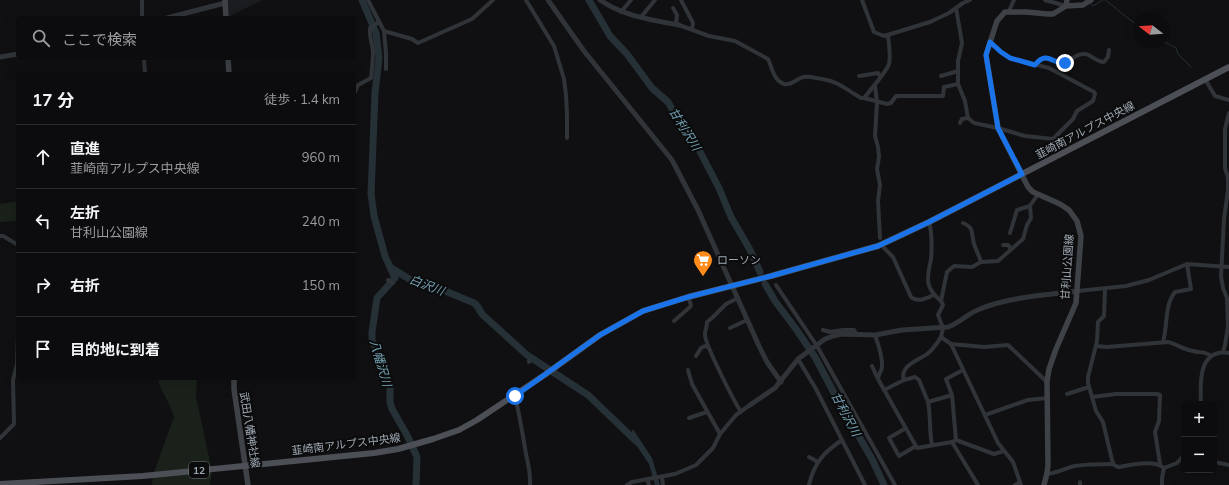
<!DOCTYPE html>
<html lang="ja">
<head>
<meta charset="utf-8">
<style>
	:root { --surface:#0c0c0e; --page:#1a1a1c; --text:#f1f3f6; --muted:#9a9b9e; --line:#2c2c2e }
	body { margin:0; font-family:Mulish,"Noto Sans JP",sans-serif; background:var(--page); color:var(--text) }
	.controls { position:absolute; right:12px; bottom:12px; display:grid; overflow:hidden; border-radius:6px; box-shadow:0 4px 16px #0002 }
	.controls button { width:36px; height:36px; display:grid; place-items:center; padding:0; border:0; border-bottom:1px solid var(--line); background:var(--surface); color:var(--text); font:20px sans-serif }
	.compass { position:absolute; left:1133px; top:12px; width:36px; height:36px; border-radius:50%; background:var(--surface); box-shadow:0 4px 16px #0002; rotate:287deg }
	.stop { position:absolute; width:12px; height:12px; margin:-9px; border:3px solid #1a73e8; border-radius:50%; background:#fff }
	.stop.end { background:#1a73e8; border-color:#fff; box-shadow:0 1px 4px #0008 }
	.list { margin:0; padding:0; list-style:none }
	h2 { display:flex; justify-content:space-between; align-items:center; height:52px; margin:0; padding:0 16px; font-size:17px }
	h2 small { font-size:13px; font-weight:400; color:var(--muted) }
	.list li { display:grid; grid-template-columns:26px 1fr auto; gap:12px; align-items:center; box-sizing:border-box; height:64px; padding:0 16px; border-top:1px solid var(--line) }
	.list b { display:block; font-size:15px; white-space:nowrap }
	.list p { margin:0; font-size:13px; white-space:nowrap; color:var(--muted) }
	.list em { font-size:13px; font-style:normal; color:var(--muted) }
	.icon { flex:none; width:22px; height:22px; fill:none; stroke:currentColor; stroke-width:2; stroke-linecap:round; stroke-linejoin:round }
	.map { position:relative; flex:none; width:1229px; height:485px; overflow:hidden }
	.search { position:absolute; background:var(--surface); box-shadow:0 4px 16px #0002; left:16px; top:16px; width:340px; height:44px; display:flex; align-items:center; gap:10px; box-sizing:border-box; padding:0 14px; border-radius:6px; color:var(--muted); font-size:15px }
	.panel { position:absolute; background:var(--surface); box-shadow:0 4px 16px #0002; left:16px; top:72px; width:340px; height:308px; border-radius:6px }
	.map>svg:first-child { display:block }
</style>
</head>
<body>
<div class="map">
<svg width="1229" height="485" viewBox="0 0 1229 485">
	<rect width="100%" height="100%" fill="#101012"/>
	<path fill="#1b1c1f" d="M227 0H262L228 17Z"/>
	<g fill="#1a211a">
		<path d="M18 201V221L0 222V204Z"/>
		<path d="M158 378H197L196 397 212 471 210 485H152L153 475 174 417C171 403 160 392 158 378Z"/>
	</g>
	<path fill="#253136" d="M633 429 652 458 660 485H655L649 464 630 436Z"/>
	<g fill="none" stroke-linecap="round" stroke-linejoin="round">
		<g stroke="#253136" stroke-width="1">
			<path d="M1105 0C1117 8 1126 19 1139 25"/>
			<path d="M1090 3 1093 6 1103 0"/>
			<path d="M1163 41 1176 48 1178 54 1191 67"/>
		</g>
		<g stroke="#253136" stroke-width="7">
			<path d="M362 0 376 33 379 58 375 93 371 194 374 216 385 256 395 278 377 298 372 332V340L387 376 390 386V402L392 409 407 435 417 457 416 485"/>
			<path d="M589 0 610 36 627 54 652 88 668 102 683 127 696 144 719 188 731 217 749 248 760 272"/>
			<path d="M390 267 409 279 443 290 474 303C479 306 479 311 483 315L527 355 588 395 637 442"/>
			<path d="M765 284 775 301 796 329 815 357 834 393 873 461 884 485"/>
		</g>
		<g stroke="#303337" stroke-width="4">
			<path d="M142 0V18"/>
			<path d="M368 0 384 31 412 39 418 43 472 19 493 0"/>
			<path d="M526 0 554 46 564 79 566 95 567 115V138"/>
			<path d="M681 0 693 23 692 29"/>
			<path d="M862 0 874 32 884 36 930 22 949 13 963 3 970 0"/>
			<path d="M1045 0 1066 6"/>
			<path d="M673 8 677 15 676 25"/>
			<path d="M956 8 962 43 958 61V84L965 101 968 118 974 123 998 128 1025 136 1053 139 1073 119 1077 111 1093 101 1095 94 1094 92 1049 68 1010 58 1001 52 990 42"/>
			<path d="M1009 11 1014 0"/>
			<path d="M621 12 631 0"/>
			<path d="M641 17 655 0"/>
			<path d="M679 25 709 36 735 41 768 59C772 67 773 80 784 84 791 86 797 78 804 77 808 76 812 77 816 78 839 81 842 87 861 98H864C869 92 887 70 889 64 891 55 889 45 888 35"/>
			<path d="M384 31 386 53V69"/>
			<path d="M144 58 145 74"/>
			<path d="M1035 65C1046 50 1052 64 1063 63 1071 62 1075 53 1085 54 1092 55 1096 62 1104 62L1108 57 1109 50"/>
			<path d="M859 76 878 73 880 76"/>
			<path d="M941 76 958 71"/>
			<path d="M1205 79 1215 96 1229 100"/>
			<path d="M875 86 877 102 875 136 878 147 879 157 877 169 880 185 878 201 880 238"/>
			<path d="M354 94 358 85 371 78C372 69 373 60 373 51 372 43 369 36 370 28L379 22"/>
			<path d="M864 98 887 104 891 103 896 96H943L944 87 958 84"/>
			<path d="M960 123 962 119 968 118"/>
			<path d="M929 222C932 231 932 250 931 259 927 278 924 287 941 301"/>
			<path d="M963 223C975 228 971 234 974 244 976 250 979 255 981 262"/>
			<path d="M1010 233 1017 210 1030 206"/>
			<path d="M0 236H3L18 245"/>
			<path d="M1003 245H1008L1011 249"/>
			<path d="M884 248 893 257 911 297C918 303 926 298 934 295"/>
			<path d="M388 280 393 283"/>
			<path d="M776 285 817 346 895 485"/>
			<path d="M1105 289 1104 316 1098 322 1097 341 1088 377V383L1096 411 1103 422 1112 460 1114 465 1118 467C1131 465 1154 459 1164 468"/>
			<path d="M1078 291 1126 286 1149 280 1187 264 1229 267"/>
			<path d="M738 298 726 304 712 318 707 322C707 328 705 329 705 334 704 343 734 401 741 412"/>
			<path d="M674 321 690 307 691 305 688 297"/>
			<path d="M730 328 747 320"/>
			<path d="M823 330 830 332 843 330H854L856 334"/>
			<path d="M875 335C878 344 883 357 882 367 882 371 878 374 878 379L917 448 952 442"/>
			<path d="M1163 342C1168 325 1164 306 1175 292L1191 289 1187 264"/>
			<path d="M951 344 984 347 1008 345 1047 382"/>
			<path d="M1096 346 1107 347 1168 342C1177 344 1184 350 1193 351 1199 353 1206 351 1211 356"/>
			<path d="M1223 352 1225 345 1228 326 1227 298 1223 288 1221 276 1224 219 1228 190V178L1225 168V129L1229 113"/>
			<path d="M696 356 701 348 705 346 708 347"/>
			<path d="M798 359 816 389 865 485"/>
			<path d="M529 362V361"/>
			<path d="M872 366 878 379"/>
			<path d="M688 370 692 384 720 434"/>
			<path d="M904 380 915 377 919 380 928 402"/>
			<path d="M884 390 904 380C899 366 919 360 927 354 933 350 937 343 941 337"/>
			<path d="M1067 394 1089 387"/>
			<path d="M515 396C519 413 522 430 525 448 527 463 531 469 530 485"/>
			<path d="M1092 397 1116 394H1157L1160 395 1159 421 1155 432 1160 464"/>
			<path d="M1201 404C1200 384 1198 348 1229 353"/>
			<path d="M985 415 1028 400 1047 398"/>
			<path d="M689 418 707 412"/>
			<path d="M906 428 889 438 899 456 916 446"/>
			<path d="M0 438 14 424 13 380 17 364 18 334"/>
			<path d="M956 440 952 395 946 379 963 370"/>
			<path d="M932 445C929 431 931 417 928 402L952 395"/>
			<path d="M809 457 818 462"/>
			<path d="M1214 462 1229 465"/>
			<path d="M1164 468 1177 463 1184 455"/>
			<path d="M1047 474C1057 473 1065 468 1075 466 1087 464 1101 464 1113 464"/>
			<path d="M662 477 663 485"/>
			<path d="M647 479 649 485"/>
			<path d="M627 485 632 482 675 474 696 465 713 448 720 434 736 415 750 405"/>
			<path d="M809 485C814 463 824 452 842 440"/>
			<path d="M978 485 952 442 956 440 994 454 1004 451"/>
			<path d="M1015 485 1020 482"/>
			<path d="M1021 485 1013 462 998 443 951 344 941 337 943 328 938 315 943 305 941 301 947 272 954 266 972 267 981 262 998 261 1023 239 1027 225 1031 218 1030 206 1038 194"/>
			<path d="M1080 485V482"/>
			<path d="M1162 485V478L1164 468"/>
		</g>
		<g stroke="#303337" stroke-width="5">
			<path d="M548 0 584 51 672 160 698 210 759 346 767 362 781 382"/>
			<path d="M600 0C623 16 652 20 679 25"/>
			<path d="M167 18 225 3"/>
			<path d="M0 57 18 54"/>
			<path d="M750 405 775 388 798 359 825 339 833 336 842 334 875 335 902 330 948 327C960 323 968 313 980 309 1008 297 1047 295 1078 291"/>
		</g>
		<g stroke="#3e4247" stroke-width="5.5">
			<path d="M225 0 226 18"/>
			<path d="M1066 6 1083 5 1091 0"/>
			<path d="M228 58 229 74"/>
			<path d="M234 378V389L248 485"/>
			<path d="M1044 485 1047 473 1048 465 1047 382 1049 369 1056 349 1076 303 1081 236 1077 221 1069 210 1060 204 1033 192 1028 187 998 128 986 55 997 21 1005 12H1026L1048 14H1053L1066 6 1067 0"/>
		</g>
		<path stroke="#4c5056" stroke-width="6" d="M0 484 143 476 374 453 398 449 433 439 459 430 477 420 546 374 600 335 643 311 688 297 771 276 878 246 929 222 1229 67"/>
	</g>
	<g fill="none" stroke-linecap="round" stroke-linejoin="round">
		<path stroke="#1a73e8" stroke-width="5" d="M515 396 600 335 643 311 688 297 771 276 878 246 929 222 1022 174 998 128 986 55 990 42 1001 52 1010 58 1035 65C1047 50 1052 64 1065 63"/>
	</g>
	<defs>
		<symbol id="supermarket-pin" viewBox="-11 -11 22 30"><path d="M0 17L-7.5 6A9.5 9.5 0 1 1 7.5 6Z" fill="#ff8c1a" stroke="#0b0b0c"/><path d="M-6-5.5h2.5l.6 2H6L4.5 2H-2.5L-4.4-4H-6ZM-1.5 3.2a1.3 1.3 0 1 0 .1 0ZM3 3.2a1.3 1.3 0 1 0 .1 0Z" fill="#fff"/></symbol>
	</defs>
	<g fill-rule="evenodd">
		<use href="#supermarket-pin" x="692" y="249" width="22" height="30"/>
	</g>
	<g text-anchor="middle" dominant-baseline="central" stroke-width="4" stroke-linejoin="round" paint-order="stroke">
		<rect fill="#0b0b0c" stroke="#737a82" stroke-width="1" x="189" y="462" width="20" height="16" rx="3"/>
		<g font-size="10" font-weight="bold" fill="#9fa9b4">
			<text x="199" y="470">12</text>
		</g>
		<g font-size="11" fill="#9fa9b4" stroke="#0b0b0c">
			<text transform="translate(1085 130) rotate(-28)">韮崎南アルプス中央線</text>
			<text transform="translate(1067 267) rotate(-86)">甘利山公園線</text>
			<text transform="translate(250 430) rotate(81)">武田八幡神社線</text>
			<text transform="translate(346 444) rotate(-7)">韮崎南アルプス中央線</text>
		</g>
		<g font-size="11" fill="#9fa9b4" stroke="#0b0b0c" text-anchor="start">
			<text x="717" y="260">ローソン</text>
		</g>
		<g font-size="12" font-style="italic" fill="#72a0b3" stroke="#0b0b0c">
			<text transform="translate(685 129) rotate(58)">甘利沢川</text>
			<text transform="translate(427 285) rotate(21)">白沢川</text>
			<text transform="translate(381 363) rotate(74)">八幡沢川</text>
			<text transform="translate(846 414) rotate(62)">甘利沢川</text>
		</g>
	</g>
</svg>
<div class="controls">
<button>+</button>
<button>−</button>
</div>
<svg class="compass" viewBox="-18 -18 36 36"><path d="M0-13l5 13h-10z" fill="#e53935"/><path d="M0 13l5-13h-10z" fill="#9a9b9e"/></svg>
<div class="stop" style="left:515px;top:396px"></div>
<div class="stop end" style="left:1065px;top:63px"></div>
<div class="search"><svg class="icon" aria-label="search" viewBox="0 0 24 24"><circle cx="10" cy="10" r="6"/><path d="M15 15l6 6"/></svg>ここで検索</div>
<section class="panel">
<h2>17 分<small>徒歩 · 1.4 km</small></h2>
<ul class="list">
<li><svg class="icon" aria-label="ahead" viewBox="0 0 24 24"><path d="M12 20V5M6 11l6-6 6 6"/></svg><div><b>直進</b><p>韮崎南アルプス中央線</p></div><em>960 m</em></li>
<li><svg class="icon" aria-label="left" viewBox="0 0 24 24"><path d="M17 20v-9H6M10 6l-5 5 5 5"/></svg><div><b>左折</b><p>甘利山公園線</p></div><em>240 m</em></li>
<li><svg class="icon" aria-label="right" viewBox="0 0 24 24"><path d="M7 20v-9h11M14 6l5 5-5 5"/></svg><div><b>右折</b></div><em>150 m</em></li>
<li><svg class="icon" aria-label="arrive" viewBox="0 0 24 24"><path d="M6 21V4h12l-3 4 3 4H6"/></svg><div><b>目的地に到着</b></div></li>
</ul>
</section>
</div>
</body>
</html>
